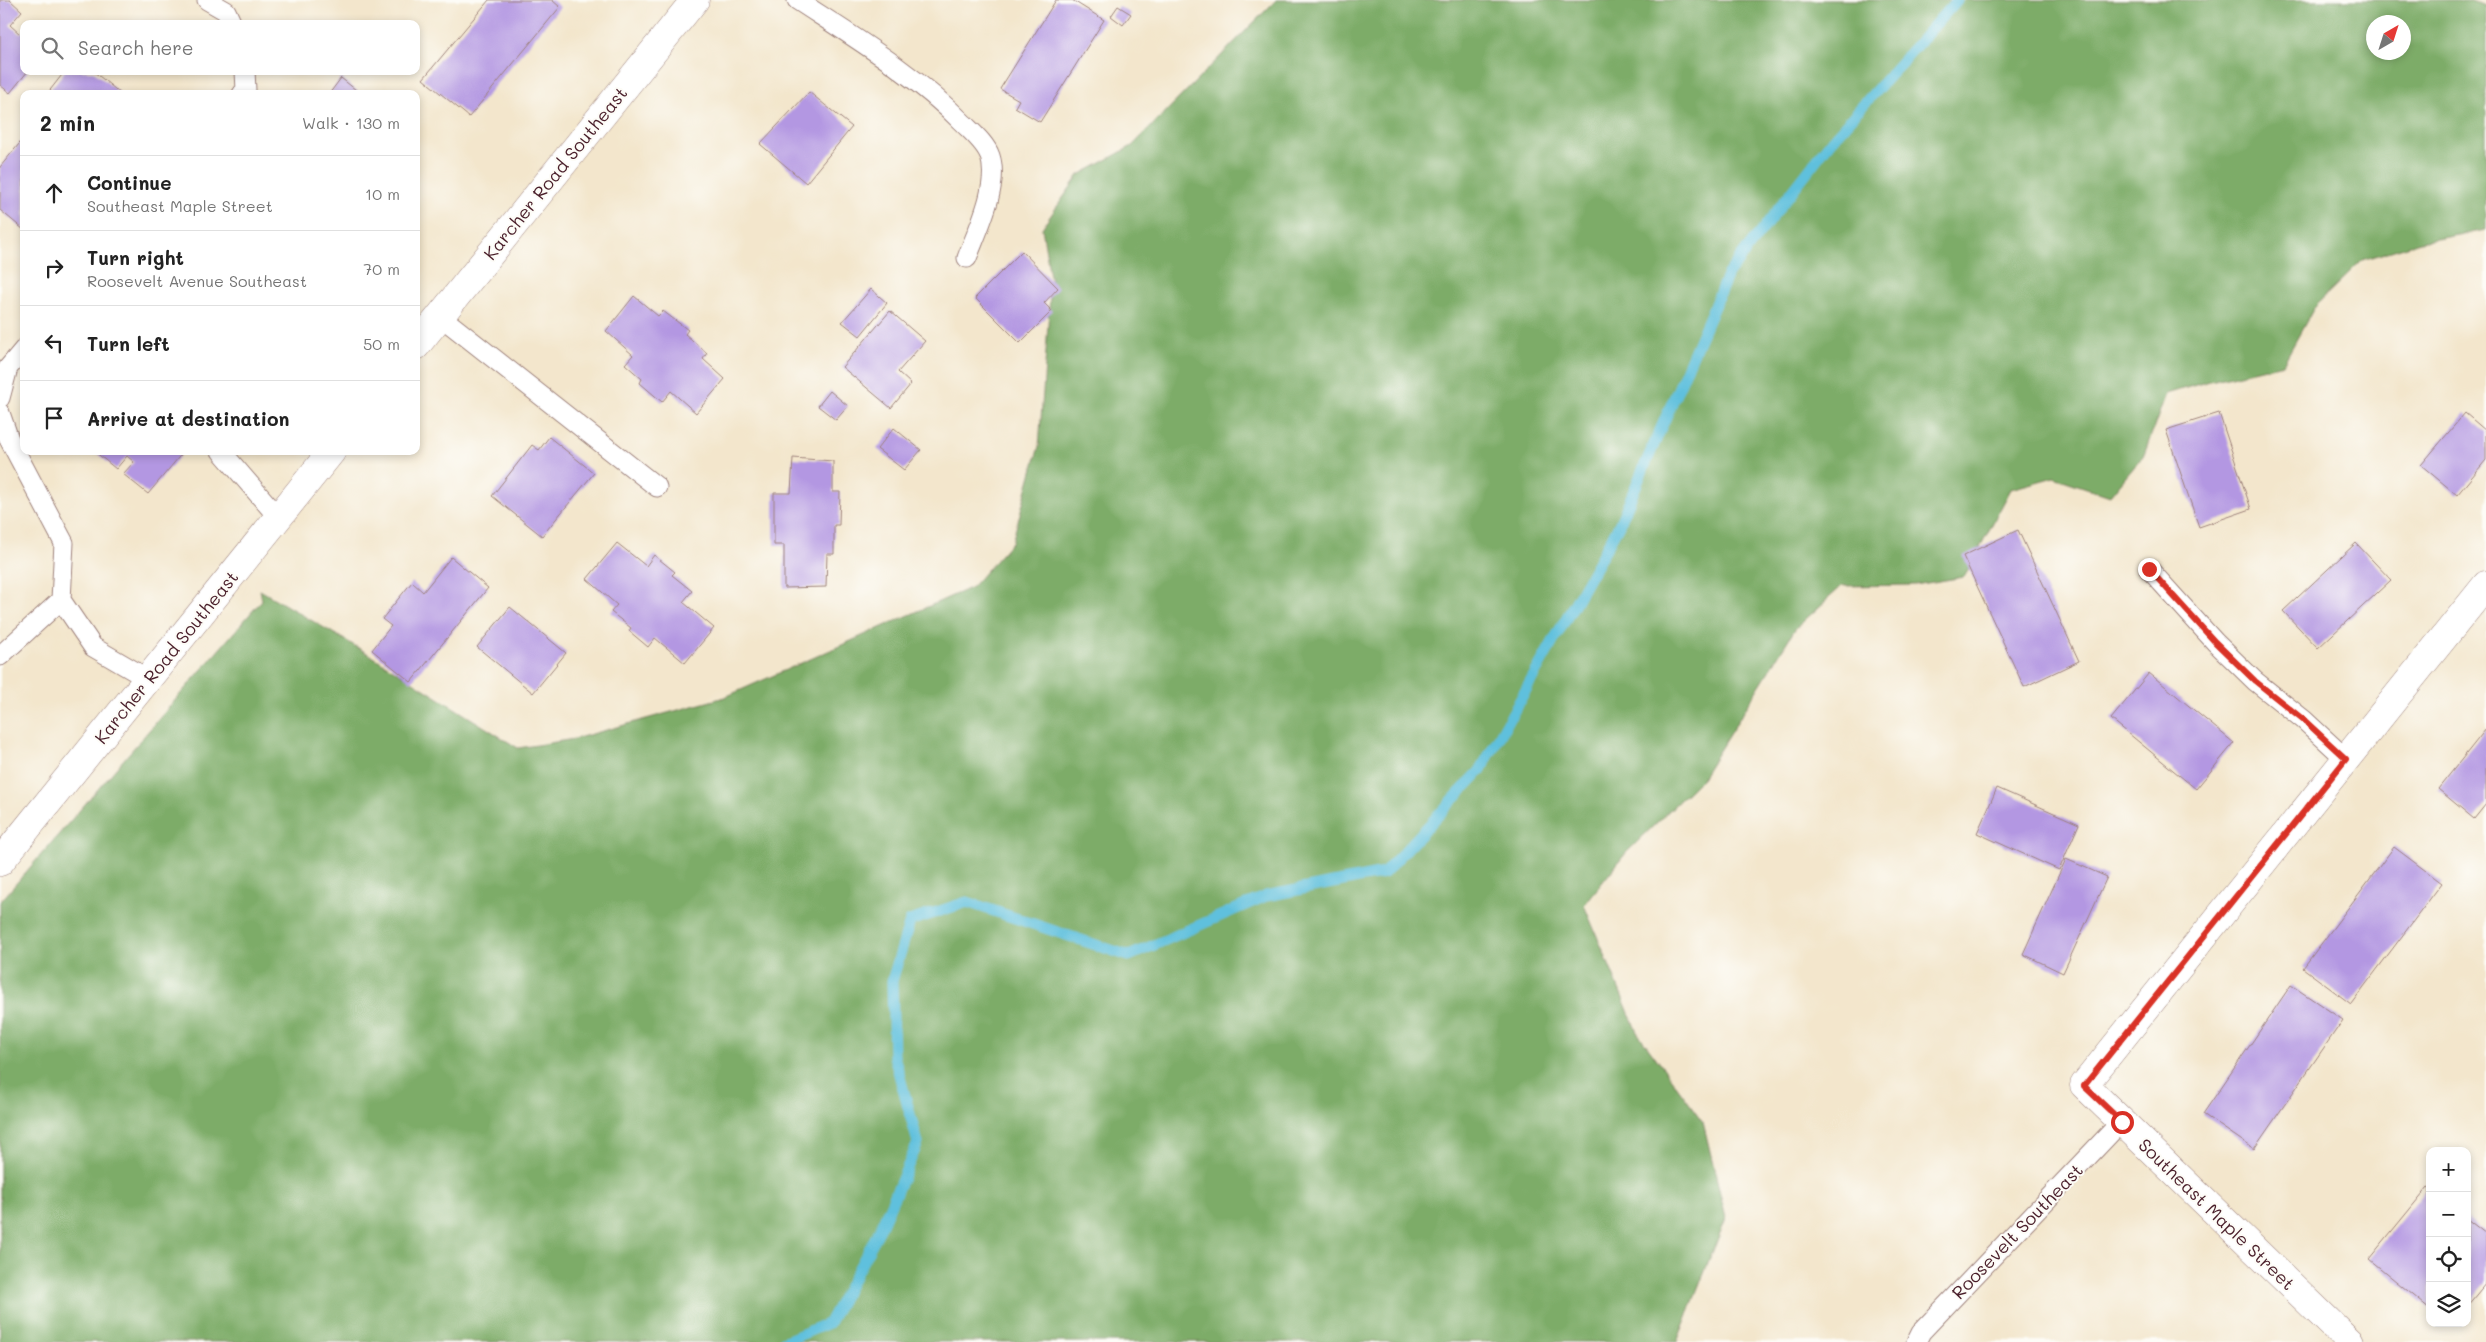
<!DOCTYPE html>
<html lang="en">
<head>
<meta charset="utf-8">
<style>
	:root { --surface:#fff; --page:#f2f2f2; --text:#222; --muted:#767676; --line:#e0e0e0 }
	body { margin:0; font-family:Mali,sans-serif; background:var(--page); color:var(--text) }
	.controls { position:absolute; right:15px; bottom:15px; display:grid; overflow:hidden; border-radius:10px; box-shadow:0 2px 8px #0003 }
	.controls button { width:45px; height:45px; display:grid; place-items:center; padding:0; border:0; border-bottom:1px solid var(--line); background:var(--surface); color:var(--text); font:25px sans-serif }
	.compass { position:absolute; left:2366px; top:15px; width:45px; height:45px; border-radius:50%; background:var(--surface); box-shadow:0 2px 8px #0003; rotate:39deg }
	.stop { position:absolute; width:15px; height:15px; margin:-11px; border:4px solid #d93025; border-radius:50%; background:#fff }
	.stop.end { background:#d93025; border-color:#fff; box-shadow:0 1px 5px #0008 }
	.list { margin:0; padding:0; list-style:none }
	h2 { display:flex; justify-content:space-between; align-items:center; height:65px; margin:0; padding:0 20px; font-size:21px }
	h2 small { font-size:16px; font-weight:400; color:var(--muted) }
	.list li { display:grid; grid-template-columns:32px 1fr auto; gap:15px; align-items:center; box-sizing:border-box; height:75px; padding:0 20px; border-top:1px solid var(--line) }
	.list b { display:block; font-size:19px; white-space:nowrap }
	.list p { margin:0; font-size:16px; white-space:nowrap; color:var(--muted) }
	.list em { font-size:16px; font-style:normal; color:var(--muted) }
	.icon { flex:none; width:28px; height:28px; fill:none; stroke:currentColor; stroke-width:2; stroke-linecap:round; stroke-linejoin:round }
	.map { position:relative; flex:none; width:2486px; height:1342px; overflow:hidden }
	.search { position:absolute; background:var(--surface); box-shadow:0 2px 8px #0003; left:20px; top:20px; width:400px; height:55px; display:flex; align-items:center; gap:12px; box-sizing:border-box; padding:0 18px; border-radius:10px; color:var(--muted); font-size:19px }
	.panel { position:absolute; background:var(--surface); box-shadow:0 2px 8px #0003; left:20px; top:90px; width:400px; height:365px; border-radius:10px }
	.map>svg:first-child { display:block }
</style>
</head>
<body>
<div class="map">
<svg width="2486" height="1342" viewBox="0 0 2486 1342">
	<rect width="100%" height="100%" fill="#fdfcf7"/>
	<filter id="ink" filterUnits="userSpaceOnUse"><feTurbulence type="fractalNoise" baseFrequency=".02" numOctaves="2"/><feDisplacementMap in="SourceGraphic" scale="10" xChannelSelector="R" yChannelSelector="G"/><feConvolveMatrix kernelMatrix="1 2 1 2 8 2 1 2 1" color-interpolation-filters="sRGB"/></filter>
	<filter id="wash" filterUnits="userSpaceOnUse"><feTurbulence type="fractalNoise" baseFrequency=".0096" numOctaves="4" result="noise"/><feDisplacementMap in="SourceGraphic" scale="20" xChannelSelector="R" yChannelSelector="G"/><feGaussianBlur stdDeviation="1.12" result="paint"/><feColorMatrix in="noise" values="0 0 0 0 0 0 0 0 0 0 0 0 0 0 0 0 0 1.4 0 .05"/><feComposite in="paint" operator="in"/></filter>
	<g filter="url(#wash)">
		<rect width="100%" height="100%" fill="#f3e6cc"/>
		<path fill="#7dac67" stroke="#646649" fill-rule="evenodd" d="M1276 0H2468L2486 6V230L2420 242 2362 260 2315 306 2283 364 2206 382 2166 394 2144 455 2110 496 2054 477 2011 489 1964 577 1915 585 1842 586 1795 629 1702 778 1626 853 1584 905 1637 1032 1703 1122 1726 1218 1677 1342H0V902L262 600 260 590 372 656 518 748 574 739 725 697 972 587 1012 542 1039 446 1051 283 1042 228 1079 175 1132 146ZM2374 22H2404V52H2374Z"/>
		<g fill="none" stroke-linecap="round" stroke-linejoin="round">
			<path stroke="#5fc0dd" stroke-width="11" d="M783 1342 829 1323 879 1231 918 1143 894 1056 892 981 910 921 967 902 1129 956 1266 896 1384 873 1480 771 1619 525 1728 274 1831 141 1957 0"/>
		</g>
		<g id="blocks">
			<g fill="#b397e2">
				<path d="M0 0H10L22 11 10 25 20 34 24 30V71H28L10 93 0 85Z"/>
				<path d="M489 0H552L560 7 469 117 423 79Z"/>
				<path d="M1056 0H1072L1104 20 1040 122 1015 107 1019 100 1000 89Z"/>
				<path d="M1118 6 1131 14 1123 25 1111 16Z"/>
				<path d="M65 71H93L121 94H47Z"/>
				<path d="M341 78 361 94H329Z"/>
				<path d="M809 92 852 127 806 183 760 144Z"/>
				<path d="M24 138V230L0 210V167Z"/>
				<path d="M1022 251 1058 288 1044 303 1052 311 1020 343 975 298Z"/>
				<path d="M871 289 887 303 860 336 842 322Z"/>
				<path d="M634 296 658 316 663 311 688 330 685 334 707 353 703 359 725 379 696 413 671 391 662 402 640 383 642 379 625 364 633 355 606 331Z"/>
				<path d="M890 311 925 341 898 372 911 384 891 408 842 367Z"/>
				<path d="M830 391 848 406 836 420 818 406Z"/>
				<path d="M2219 413 2251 509 2199 527 2166 430Z"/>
				<path d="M2465 413 2486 431V460L2457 495 2421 465Z"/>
				<path d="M894 428 921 450 904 470 877 449Z"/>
				<path d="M549 437 594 473 542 536 492 496 532 445 539 450Z"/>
				<path d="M94 451H184L148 494 123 474 134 462 127 456 116 469Z"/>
				<path d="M793 458 833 461V492H840L839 525H834V554H827L826 587 784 588V545H774V493H791Z"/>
				<path d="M2018 530 2079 661 2024 687 1963 556Z"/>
				<path d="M617 543 646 566 654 555 675 572 672 575 692 591 683 602 714 628 685 663 655 638 648 647 629 631 631 628 611 612 617 605 587 579Z"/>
				<path d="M2356 543 2391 580 2318 648 2283 611Z"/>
				<path d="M451 557 488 588 411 682 372 650 391 626 382 619 412 582 423 592Z"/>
				<path d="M510 607 566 653 533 693 477 647Z"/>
				<path d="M2149 673 2234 743 2196 789 2111 719Z"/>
				<path d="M2486 729V804L2474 819 2438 789Z"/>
				<path d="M1997 788 2079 824 2059 870 1977 833Z"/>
				<path d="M2394 847 2442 883 2351 1004 2303 968Z"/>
				<path d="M2066 859 2107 877 2063 973 2023 954Z"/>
				<path d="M2291 985 2343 1020 2254 1149 2203 1114Z"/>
				<path d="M2428 1187 2430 1188V1309L2369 1259Z"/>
				<path d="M2467 1219 2486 1234V1283L2467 1306Z"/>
			</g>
		</g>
	</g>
	<g filter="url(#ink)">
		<use href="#blocks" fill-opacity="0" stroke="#9e827c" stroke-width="1"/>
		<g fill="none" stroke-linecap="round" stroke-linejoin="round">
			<defs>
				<g id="service">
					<path d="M207 0 226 11 232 24"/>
					<path d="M797 0C855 38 915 74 964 124 973 133 986 144 990 156 1000 186 977 231 967 258"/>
					<path d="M242 94 246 90 245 71"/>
					<path d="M440 316 657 487"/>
					<path d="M0 398 8 368 24 349"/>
					<path d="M0 413 9 439 64 543 61 600 93 647 148 679"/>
					<path d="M221 451 278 517"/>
					<path d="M2149 569 2215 642 2255 681 2304 720 2346 759"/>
					<path d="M0 656 61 600"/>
					<path d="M1916 1342 1921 1332 2121 1122"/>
				</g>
				<g id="minor">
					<path d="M416 346 695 0"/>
					<path d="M0 862 332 451"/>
					<path d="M2350 1342 2084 1085 2486 585"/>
				</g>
			</defs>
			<use href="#service" stroke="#9e827c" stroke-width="21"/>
			<use href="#minor" stroke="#9e827c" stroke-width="29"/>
			<use href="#service" stroke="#fff" stroke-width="19"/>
			<use href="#minor" stroke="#fff" stroke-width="28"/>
		</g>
	</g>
	<g fill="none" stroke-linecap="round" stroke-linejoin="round" filter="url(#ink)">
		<path stroke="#d93025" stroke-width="6" d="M2122 1122 2084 1086 2346 759 2304 720 2255 681 2215 642 2149 569"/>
	</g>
	<g text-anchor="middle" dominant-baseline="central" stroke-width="4" stroke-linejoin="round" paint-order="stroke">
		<g font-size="18" fill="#4a1f2b" stroke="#fdfcf7">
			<text transform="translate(555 173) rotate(-51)">Karcher Road Southeast</text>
			<text transform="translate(166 657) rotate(-51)">Karcher Road Southeast</text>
			<text transform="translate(2217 1214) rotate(44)">Southeast Maple Street</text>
			<text transform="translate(2017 1231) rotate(-46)">Roosevelt Southeast</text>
		</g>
	</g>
</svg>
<div class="controls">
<button>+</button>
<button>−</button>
<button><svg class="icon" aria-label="locate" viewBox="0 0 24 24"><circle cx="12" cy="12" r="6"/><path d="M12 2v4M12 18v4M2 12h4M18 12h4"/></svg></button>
<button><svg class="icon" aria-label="layers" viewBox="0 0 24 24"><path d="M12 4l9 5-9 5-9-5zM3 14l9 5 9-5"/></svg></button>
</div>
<svg class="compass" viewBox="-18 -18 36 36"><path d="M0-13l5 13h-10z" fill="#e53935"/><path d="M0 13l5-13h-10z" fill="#767676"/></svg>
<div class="stop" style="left:2122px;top:1122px"></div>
<div class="stop end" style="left:2149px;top:569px"></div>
<div class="search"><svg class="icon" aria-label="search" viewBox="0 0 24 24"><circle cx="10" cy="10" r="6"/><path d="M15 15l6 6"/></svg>Search here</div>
<section class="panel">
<h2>2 min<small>Walk · 130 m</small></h2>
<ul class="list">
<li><svg class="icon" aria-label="ahead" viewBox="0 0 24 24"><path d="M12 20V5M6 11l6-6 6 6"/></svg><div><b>Continue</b><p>Southeast Maple Street</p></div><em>10 m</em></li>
<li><svg class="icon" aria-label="right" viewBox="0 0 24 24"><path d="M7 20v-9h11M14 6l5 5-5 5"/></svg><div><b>Turn right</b><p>Roosevelt Avenue Southeast</p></div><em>70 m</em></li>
<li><svg class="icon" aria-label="left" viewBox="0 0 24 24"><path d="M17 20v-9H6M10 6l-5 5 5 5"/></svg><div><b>Turn left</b></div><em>50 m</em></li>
<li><svg class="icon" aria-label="arrive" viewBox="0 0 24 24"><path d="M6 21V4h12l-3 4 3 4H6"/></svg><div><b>Arrive at destination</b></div></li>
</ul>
</section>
</div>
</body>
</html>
